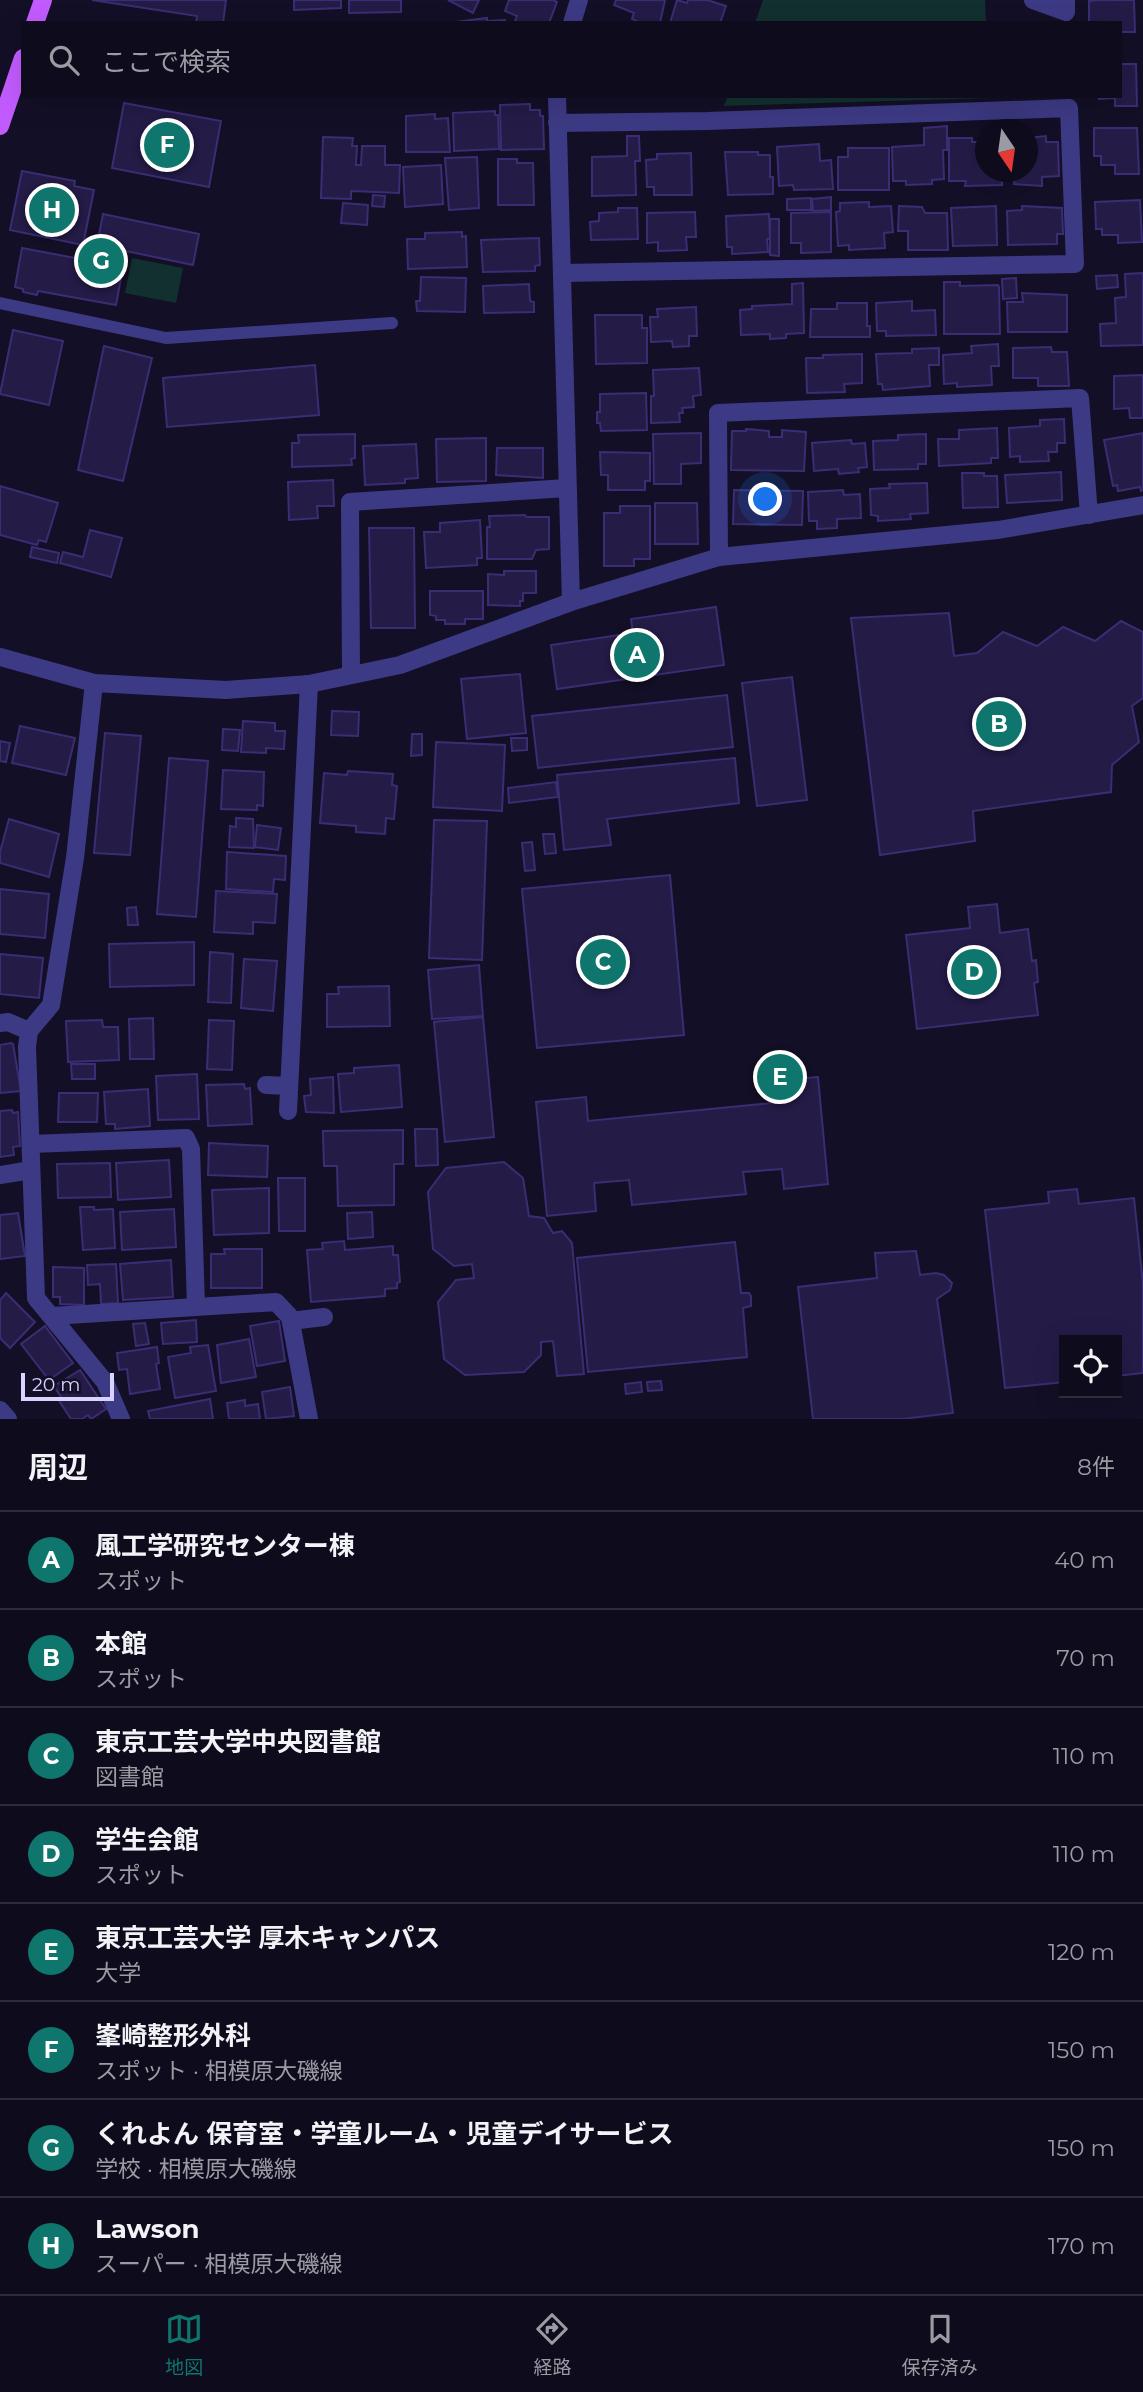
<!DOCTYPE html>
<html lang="ja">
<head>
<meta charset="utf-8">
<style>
	:root { --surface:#0e0b1c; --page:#1c1929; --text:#f1f3f6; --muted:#9b9ba3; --line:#2e2b3b; --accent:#0f766e }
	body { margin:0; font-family:Montserrat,"Noto Sans JP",sans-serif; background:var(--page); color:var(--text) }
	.controls { position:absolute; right:21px; bottom:21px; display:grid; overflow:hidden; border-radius:0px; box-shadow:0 7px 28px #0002 }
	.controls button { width:63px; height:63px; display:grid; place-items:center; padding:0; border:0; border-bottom:2px solid var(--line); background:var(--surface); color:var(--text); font:35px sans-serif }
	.compass { position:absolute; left:975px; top:119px; width:63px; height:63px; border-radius:50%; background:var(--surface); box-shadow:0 7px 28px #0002; rotate:167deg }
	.scale { position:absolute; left:21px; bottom:18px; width:93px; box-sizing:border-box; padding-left:7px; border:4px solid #d9d4ff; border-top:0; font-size:19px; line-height:24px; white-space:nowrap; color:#d9d4ff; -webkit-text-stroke:5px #130f26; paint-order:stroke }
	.you { position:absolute; left:766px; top:500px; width:24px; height:24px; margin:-18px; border:5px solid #fff; border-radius:50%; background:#1a73e8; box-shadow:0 0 0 10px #1a73e833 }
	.badge { display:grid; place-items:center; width:46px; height:46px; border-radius:50%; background:var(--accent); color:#fff; font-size:23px; font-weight:700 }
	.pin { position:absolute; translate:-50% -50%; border:4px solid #fff; box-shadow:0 2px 7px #0006 }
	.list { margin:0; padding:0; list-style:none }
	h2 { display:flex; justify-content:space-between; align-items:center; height:91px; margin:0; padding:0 28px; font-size:30px }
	h2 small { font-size:23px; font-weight:400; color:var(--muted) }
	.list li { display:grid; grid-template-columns:46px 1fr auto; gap:21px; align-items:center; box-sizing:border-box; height:98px; padding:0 28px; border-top:2px solid var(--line) }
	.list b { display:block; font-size:26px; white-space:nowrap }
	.list p { margin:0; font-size:23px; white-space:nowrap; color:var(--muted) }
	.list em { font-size:23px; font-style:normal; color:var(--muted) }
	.icon { flex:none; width:38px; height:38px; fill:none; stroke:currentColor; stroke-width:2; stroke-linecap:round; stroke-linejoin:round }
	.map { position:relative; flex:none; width:1143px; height:1419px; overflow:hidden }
	.search { position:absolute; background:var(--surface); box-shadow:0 7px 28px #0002; left:21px; right:21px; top:21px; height:77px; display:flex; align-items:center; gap:18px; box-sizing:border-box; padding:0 24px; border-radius:0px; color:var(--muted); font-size:26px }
	.sheet { height:875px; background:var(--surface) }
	nav { display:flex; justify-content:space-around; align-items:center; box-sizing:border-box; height:98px; border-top:2px solid var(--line); background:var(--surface); font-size:19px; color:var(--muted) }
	nav a { display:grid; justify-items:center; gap:4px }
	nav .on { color:var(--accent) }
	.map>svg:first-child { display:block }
</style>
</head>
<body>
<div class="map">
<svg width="1143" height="1419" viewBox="0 0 1143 1419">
	<rect width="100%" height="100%" fill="#130f26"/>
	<g fill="#12302f">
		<path d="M763 0H985L986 23H755Z"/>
		<path d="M728 96H989V98L724 106Z"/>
		<path d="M132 258 183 268 176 303 125 293Z"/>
	</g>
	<g fill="#241b47" stroke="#3b2d73" stroke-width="2">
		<path d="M92 0H226L223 23H196L197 16Z"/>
		<path d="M294 0H341V8L294 10Z"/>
		<path d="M349 0H401V12L349 13Z"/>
		<path d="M448 0H479L473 13Z"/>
		<path d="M509 0H553L557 2 549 23H520L515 21 517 16 505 11Z"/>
		<path d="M616 0H665L660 23H641L632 19 634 13 614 5Z"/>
		<path d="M677 0 687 3 688 0H707L726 6 720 23H670Z"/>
		<path d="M1098 0H1134L1135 32H1120V23H1089V1Z"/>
		<path d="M487 18V21L505 20V23H448Z"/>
		<path d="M1120 64H1136L1137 106H1115V98L1099 99V96H1120Z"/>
		<path d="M124 103 221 121 209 187 112 168Z"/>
		<path d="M530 104V110H540V116H543L544 149 501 150 500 105Z"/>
		<path d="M495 111V115H498L499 149 454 151 453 113Z"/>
		<path d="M435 114V119L448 118 450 152H406V116Z"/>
		<path d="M947 126V150H943L944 179 932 180V184L906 185V181H893L892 147 924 145V128Z"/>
		<path d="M1094 128H1137L1139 174H1115V165H1101V156H1094Z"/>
		<path d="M627 136H639L640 161H635L636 195 592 196V157L627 156Z"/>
		<path d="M1046 136V142H1058L1059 176 1042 177V186L1014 184 1015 172H1028V138Z"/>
		<path d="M323 137 353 138 352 146H357L356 165H361L362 146H385V165H400L399 193 351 191V199L321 198Z"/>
		<path d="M949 138H972V142H986V172H1002V185L965 186 966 181H949Z"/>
		<path d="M819 144 820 161 831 160 833 189 794 190 793 185 779 186 777 147Z"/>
		<path d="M848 148H889V190H838V157H848Z"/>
		<path d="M725 152H758V155H770V177H773V194L728 195Z"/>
		<path d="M691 153 692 195H654V187H647L646 160 657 159V154Z"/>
		<path d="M477 157 479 208 449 210 445 158Z"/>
		<path d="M498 159H517V163H533L534 205H498Z"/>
		<path d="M441 165 443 204 405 207 403 167Z"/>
		<path d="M22 171 75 181 74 186 94 190 83 245 10 230Z"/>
		<path d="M373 195 385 196 384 207 372 206Z"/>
		<path d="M831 197V210L813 211 812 199Z"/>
		<path d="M811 198V210H787V199Z"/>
		<path d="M1140 200 1142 242 1118 243V235H1102V229H1096L1095 202Z"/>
		<path d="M869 202V207L891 206 893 232 884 233 885 248 849 250V245L838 246 836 212 840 211V203Z"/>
		<path d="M343 203 368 205 367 225 341 223Z"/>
		<path d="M899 206 922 207 925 213H947L948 250H908V231H898Z"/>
		<path d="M996 206 997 245 953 246 951 208Z"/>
		<path d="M1022 206 1062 208 1063 234H1057V244L1008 245 1007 211 1022 210Z"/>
		<path d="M618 208H637L638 239 591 240 590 222 599 221V213L618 212Z"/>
		<path d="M695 212 696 237H686L687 250 658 251V242L647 243V213Z"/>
		<path d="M831 212V252L801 253V243H791V213Z"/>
		<path d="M103 214 199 234 193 265 97 245Z"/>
		<path d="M769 214 770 239H767L768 252 732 254V247H727L726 216Z"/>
		<path d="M770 219H779V256L770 255Z"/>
		<path d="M462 232V237L466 236 467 267 408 269 407 239H425V233Z"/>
		<path d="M539 238 540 265 535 266V271L483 272 481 240Z"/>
		<path d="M22 248 123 267 116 305 38 291 37 295 23 292V289L15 287Z"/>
		<path d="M1143 273V345L1101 346 1100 324 1116 323 1115 298 1126 297 1125 274Z"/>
		<path d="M1117 275 1118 287 1097 289 1096 276Z"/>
		<path d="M421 277 466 278 465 312 417 311 416 301H420Z"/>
		<path d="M1016 278 1017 298 1003 299 1002 279Z"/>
		<path d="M944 282H960V286L998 285 999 287 1000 334H944Z"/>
		<path d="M803 283 804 333 786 334V338L770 339V334L741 335 740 310 752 309V306L792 304V284Z"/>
		<path d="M529 284 530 301 534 302V312L484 313 483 286Z"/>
		<path d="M1022 293 1067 295V332H1008L1007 302H1023Z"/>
		<path d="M912 301V311L935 310 936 335 886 336V331H877L876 303Z"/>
		<path d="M837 303H867V326H870V337H810L811 309H837Z"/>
		<path d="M696 307 697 336H689V346L673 347 672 341 651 342 650 317H658L657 309Z"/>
		<path d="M595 315H642V328H647V363L596 364Z"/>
		<path d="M13 330 63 341 49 405 0 394Z"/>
		<path d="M998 344 999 366H991L992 385 957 387V383L944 384 943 355 972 353 971 346Z"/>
		<path d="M104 346 152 358 123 481 78 470Z"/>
		<path d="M1051 347 1052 352H1067L1069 386H1038V378H1013V348Z"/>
		<path d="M939 348V365H929L930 386 883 390 882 384H878L876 354 912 353V349Z"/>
		<path d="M862 354V383L844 384 845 392 807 393 806 358H823V355Z"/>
		<path d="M315 365 319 415 167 427 163 378Z"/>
		<path d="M699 368 701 395 693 396 694 407 682 408 683 413H679L680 422 651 423V396H654L653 370Z"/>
		<path d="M1143 375V418H1130L1129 408 1114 409V376Z"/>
		<path d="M646 393 647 430 601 431 600 423H597V412H600V394Z"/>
		<path d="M1064 419 1065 443H1057V452H1048L1049 461 1020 462V456L1010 457 1009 428 1040 426V420Z"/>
		<path d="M997 428 998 458H991V463L939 466 938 439H959V430Z"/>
		<path d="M746 429 769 431V437H782V430L806 432 804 471 731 470 732 431H746Z"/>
		<path d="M701 433V463L681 464V484H654L653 434Z"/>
		<path d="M1143 433V490L1141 491 1140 487 1118 491 1117 485 1113 486 1104 440Z"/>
		<path d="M355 434V458L351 459 352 465 292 467V443H299L298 435Z"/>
		<path d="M926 434V464H918V469L874 470 873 441 898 440V435Z"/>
		<path d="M486 438V481L437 482 436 439Z"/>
		<path d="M851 440 852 444 865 443 867 467 858 468 859 472 839 474 838 469 814 471 812 443Z"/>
		<path d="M416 444 418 478 405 479V483L365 485 363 446Z"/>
		<path d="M497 448H543V478L496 475Z"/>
		<path d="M600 452 650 453V481H645V490H608V475H601Z"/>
		<path d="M1061 472 1062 500 1007 503 1005 475Z"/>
		<path d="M962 473H984V476H997L998 507 963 508Z"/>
		<path d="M333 480 334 506H317L318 518 289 520 288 482Z"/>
		<path d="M927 483 928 513 910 514 911 519 878 521V516L871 515 870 489 890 488 889 484Z"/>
		<path d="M0 486 58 503 46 542 39 540 37 545 0 535Z"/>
		<path d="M734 490 803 491 802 525 733 524Z"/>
		<path d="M843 490 844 495 860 494 861 518 837 519V528L817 529V521H809L808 492Z"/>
		<path d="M655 503H697L698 544H655Z"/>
		<path d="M620 506H650V559H634V566H604V513H620Z"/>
		<path d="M525 515 526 517H549V549L536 550 532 559H487V527H490L489 516Z"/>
		<path d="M480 520 482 558H477V565L426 568 424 532H440V523Z"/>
		<path d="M369 528H414L415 628H371Z"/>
		<path d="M90 530 122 538 111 577 60 563 63 552 83 557Z"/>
		<path d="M32 547 59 553 57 563 30 557Z"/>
		<path d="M504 571H536V593H523V601H520V606L488 605V574L504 575Z"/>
		<path d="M430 591H483V619H465V624H445V620H436V616L430 615Z"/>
		<path d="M716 607 724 665 557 689 551 645 633 633 631 619Z"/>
		<path d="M949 613 954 656 977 653 1003 632 1037 646 1063 627 1095 641 1121 621 1143 632V698L1132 706 1139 742 1112 765 1111 792 973 811 975 841 880 855 851 618Z"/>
		<path d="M520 674 526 733 467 739 461 679Z"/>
		<path d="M792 677 807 800 757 806 742 683Z"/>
		<path d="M727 695 733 747 538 768 532 716Z"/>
		<path d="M332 711 359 712 358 736 331 735Z"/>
		<path d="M243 721 275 723V731H285L284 749 266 748V753L241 752Z"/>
		<path d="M20 726 75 738 66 775 12 763Z"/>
		<path d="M223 729 240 730 238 751 222 750Z"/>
		<path d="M105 733 141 736 130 855 94 853Z"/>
		<path d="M412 734H422V755L411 756Z"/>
		<path d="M511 738H527V750L512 751Z"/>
		<path d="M0 741 10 743 6 762 0 761Z"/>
		<path d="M436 742 505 745 502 811 433 807Z"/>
		<path d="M169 758 208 761 196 917 157 914Z"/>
		<path d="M735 758 739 803 607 819 611 845 564 850 557 775Z"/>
		<path d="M223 770 264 772 263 806 257 805V810L221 809Z"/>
		<path d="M348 771 393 774 392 785 397 786 394 819 386 818 385 834 356 832V826L320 823 324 773 347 775Z"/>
		<path d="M556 782 558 797 509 803 508 788Z"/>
		<path d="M236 818 253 819 254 848 229 847 230 826 236 827Z"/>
		<path d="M9 819 59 834 49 877 0 863V852Z"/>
		<path d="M434 820 487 821 482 960 429 958Z"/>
		<path d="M257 825 281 828 278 850 255 847Z"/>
		<path d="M543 834H554L556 853 545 854Z"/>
		<path d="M532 842 535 870 525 871 522 843Z"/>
		<path d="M227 852 286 856 285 880 274 879 273 892 226 889Z"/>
		<path d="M670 875 684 1035 537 1048 522 889Z"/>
		<path d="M0 889 49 894 45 938 0 934Z"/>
		<path d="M216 891 277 894 275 923 253 922V934L214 932Z"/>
		<path d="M997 904 1000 933 1028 929 1032 961 1036 960 1038 982 1034 983 1038 1015 917 1029 906 935 970 928 968 907Z"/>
		<path d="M136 907 138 925H128L127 908Z"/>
		<path d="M194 942V985L110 987 109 944Z"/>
		<path d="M210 952 233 954 231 1003 208 1002Z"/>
		<path d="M0 954 43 958 39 998 0 994Z"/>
		<path d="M244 959 277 961 273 1011 241 1008Z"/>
		<path d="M479 965 483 1016 432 1019 428 970Z"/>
		<path d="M389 986 390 1026 327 1027V994H339L338 987Z"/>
		<path d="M483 1017 494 1137 445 1142 434 1022Z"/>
		<path d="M153 1018 154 1059H130L129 1019Z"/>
		<path d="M102 1020 103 1027H118L119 1060 68 1062 66 1021Z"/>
		<path d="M209 1020 234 1021 232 1070 207 1069Z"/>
		<path d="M11 1043 13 1044 21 1091 0 1093V1045Z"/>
		<path d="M71 1064H95V1079H72Z"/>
		<path d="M399 1065 402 1107 341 1112 338 1074 354 1073V1068Z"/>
		<path d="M197 1074 199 1119 158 1120 156 1076Z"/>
		<path d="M333 1077 334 1113 306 1112 304 1096 311 1095 310 1079Z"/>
		<path d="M818 1077 828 1184 784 1189 782 1169 743 1172 746 1194 632 1205 629 1180 594 1183 596 1211 547 1216 536 1102 586 1097 588 1121 772 1103 770 1081Z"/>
		<path d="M244 1084 245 1089 250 1088 252 1124 208 1126 206 1085Z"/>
		<path d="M148 1089 150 1126 115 1129V1124H106L104 1092Z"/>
		<path d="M59 1093H98L97 1122H58Z"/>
		<path d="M12 1110 13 1113 18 1112 20 1146 13 1147 14 1155 0 1157V1111Z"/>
		<path d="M415 1129H437L438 1165 416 1166Z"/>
		<path d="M403 1130V1164H394V1205L338 1206 337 1166H324L323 1131Z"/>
		<path d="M209 1143 268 1146 267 1177 208 1175Z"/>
		<path d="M169 1160 171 1197 118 1200 116 1163Z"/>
		<path d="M504 1162 523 1178 529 1216 544 1218 553 1233 562 1231 572 1243 584 1374 557 1376 553 1341 541 1342V1355L524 1372 465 1375 444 1359 438 1302 456 1280 474 1278 472 1264 454 1266 433 1249 428 1192 446 1168Z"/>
		<path d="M110 1163 111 1197 58 1198 57 1164Z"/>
		<path d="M278 1178H305V1231H279Z"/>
		<path d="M269 1188V1233L214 1235 212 1190Z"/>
		<path d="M1077 1189 1079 1204 1134 1198 1143 1284V1373L1117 1376V1340H1064V1382L1005 1388 985 1210 1049 1203 1048 1192Z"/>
		<path d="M80 1207H94V1210L113 1209 115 1248 83 1250Z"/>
		<path d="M174 1209 176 1247 122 1250 120 1212Z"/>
		<path d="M372 1212 373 1237 348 1239 347 1213Z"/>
		<path d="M18 1213 25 1256 0 1259V1215Z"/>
		<path d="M344 1241 345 1250 393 1246V1255H398L400 1282 397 1283V1288L385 1289V1296L311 1302 307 1250 323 1249 322 1243Z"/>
		<path d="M735 1242 741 1293H749L751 1296V1306L743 1308 747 1357 588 1372 577 1258Z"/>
		<path d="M224 1249H262V1288H211V1254H225Z"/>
		<path d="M916 1251 920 1275 936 1273 944 1275 952 1283 950 1290 937 1299 953 1413 902 1419H813L798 1287 877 1278 875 1253Z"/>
		<path d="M171 1260 173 1297 123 1300 120 1264Z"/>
		<path d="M116 1264 118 1303 101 1304 100 1284 88 1285 87 1265Z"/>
		<path d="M53 1267 84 1268V1305L60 1304V1297H53Z"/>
		<path d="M6 1293 35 1322 10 1348 0 1338V1300Z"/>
		<path d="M196 1320 197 1342 163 1344 161 1323Z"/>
		<path d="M279 1321 285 1361 257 1366 250 1326Z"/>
		<path d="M145 1323 149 1344 136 1346 133 1324Z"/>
		<path d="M45 1326 73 1363 49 1380 21 1344Z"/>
		<path d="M249 1339 256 1377 221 1383 217 1345Z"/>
		<path d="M208 1345 216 1391 175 1398 168 1357 191 1353 190 1347Z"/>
		<path d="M157 1347 159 1363 156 1364 160 1389 130 1394 127 1369 119 1370 117 1353Z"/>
		<path d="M80 1370 106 1409 91 1419 88 1415 82 1419H71L58 1399 61 1397 54 1386Z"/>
		<path d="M661 1381 662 1390 648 1391 647 1382Z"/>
		<path d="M641 1382 642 1392 626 1394 625 1384Z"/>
		<path d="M290 1387 294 1416 266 1419 262 1392Z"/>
		<path d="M210 1399 213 1419H150L148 1411Z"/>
		<path d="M245 1400V1406L258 1404 260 1419H229L227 1403Z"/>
	</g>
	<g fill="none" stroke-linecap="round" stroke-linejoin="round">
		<path stroke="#3d3a85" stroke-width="12" d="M0 303 166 338 392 323"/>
		<g stroke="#3d3a85" stroke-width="18">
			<path d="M1033 0 1066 12V0"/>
			<path d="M572 23 579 0"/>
			<path d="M557 96 571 602"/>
			<path d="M557 123 707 121 1069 108 1075 264 562 273"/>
			<path d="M719 557 718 413 1080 398 1089 515"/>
			<path d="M0 657 94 683 226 690 309 684 400 665 571 602 719 557 998 530 1143 505"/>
			<path d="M351 674 350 502 567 488"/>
			<path d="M0 1023 8 1022 29 1031 27 1047 36 1298 105 1382 121 1419"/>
			<path d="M29 1031 51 1005 75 858 94 683"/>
			<path d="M266 1085 289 1086"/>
			<path d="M288 1111 309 684"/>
			<path d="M31 1144 186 1138 191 1149 196 1306"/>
			<path d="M0 1175 31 1170"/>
			<path d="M52 1316 276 1302 290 1317 309 1419"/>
			<path d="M291 1321 324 1317"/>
			<path d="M0 1410 8 1419"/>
		</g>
		<g stroke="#c25bff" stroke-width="18">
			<path d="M35 23 43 0"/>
			<path d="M0 126 23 58"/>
		</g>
	</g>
</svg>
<div class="controls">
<button><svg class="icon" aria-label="locate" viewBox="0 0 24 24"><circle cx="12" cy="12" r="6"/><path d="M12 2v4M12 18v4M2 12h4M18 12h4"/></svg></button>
</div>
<svg class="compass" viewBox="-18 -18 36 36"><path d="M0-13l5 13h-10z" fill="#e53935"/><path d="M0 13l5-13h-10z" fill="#9b9ba3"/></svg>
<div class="scale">20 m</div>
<div class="you"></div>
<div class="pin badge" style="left:637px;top:655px">A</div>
<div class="pin badge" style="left:999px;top:724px">B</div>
<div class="pin badge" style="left:603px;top:962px">C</div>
<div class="pin badge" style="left:974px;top:972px">D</div>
<div class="pin badge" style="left:780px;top:1077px">E</div>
<div class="pin badge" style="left:167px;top:145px">F</div>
<div class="pin badge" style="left:101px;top:261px">G</div>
<div class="pin badge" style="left:52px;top:210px">H</div>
<div class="search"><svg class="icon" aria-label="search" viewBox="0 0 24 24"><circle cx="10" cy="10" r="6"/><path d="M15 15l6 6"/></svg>ここで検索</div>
</div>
<section class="sheet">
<h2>周辺<small>8件</small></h2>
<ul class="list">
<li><span class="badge">A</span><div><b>風工学研究センター棟</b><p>スポット</p></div><em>40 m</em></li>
<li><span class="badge">B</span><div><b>本館</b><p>スポット</p></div><em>70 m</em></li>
<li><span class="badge">C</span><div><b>東京工芸大学中央図書館</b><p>図書館</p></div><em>110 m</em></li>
<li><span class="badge">D</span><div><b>学生会館</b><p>スポット</p></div><em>110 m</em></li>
<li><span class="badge">E</span><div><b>東京工芸大学 厚木キャンパス</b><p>大学</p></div><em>120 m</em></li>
<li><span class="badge">F</span><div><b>峯崎整形外科</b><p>スポット · 相模原大磯線</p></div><em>150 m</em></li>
<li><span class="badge">G</span><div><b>くれよん 保育室・学童ルーム・児童デイサービス</b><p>学校 · 相模原大磯線</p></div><em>150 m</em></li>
<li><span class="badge">H</span><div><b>Lawson</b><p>スーパー · 相模原大磯線</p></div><em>170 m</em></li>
</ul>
</section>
<nav>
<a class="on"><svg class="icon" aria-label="map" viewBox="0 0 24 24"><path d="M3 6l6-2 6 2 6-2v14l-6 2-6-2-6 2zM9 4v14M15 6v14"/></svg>地図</a>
<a><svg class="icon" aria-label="directions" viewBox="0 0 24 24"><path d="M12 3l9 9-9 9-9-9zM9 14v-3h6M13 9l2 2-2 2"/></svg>経路</a>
<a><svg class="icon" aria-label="saved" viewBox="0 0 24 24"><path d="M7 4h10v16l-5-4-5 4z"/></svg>保存済み</a>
</nav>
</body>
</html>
